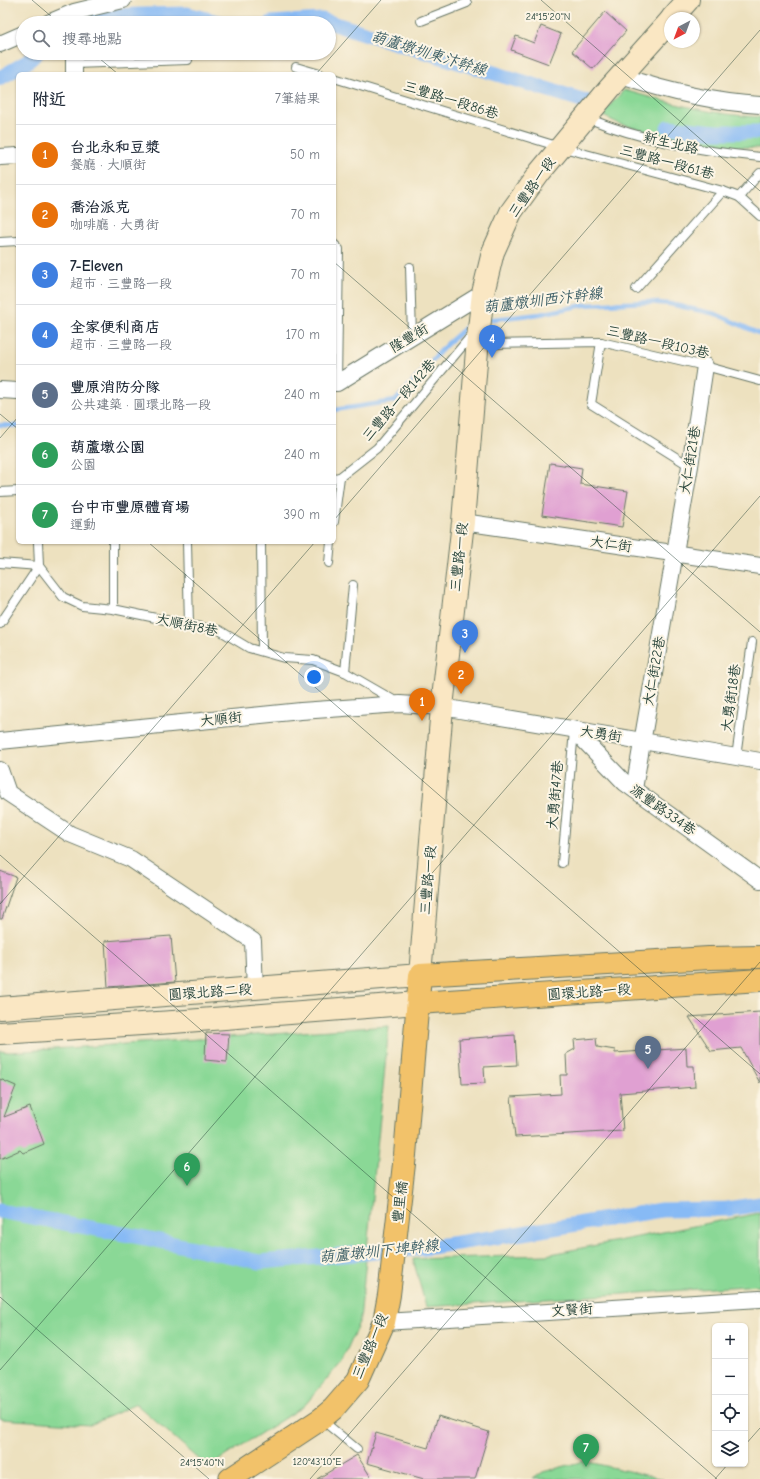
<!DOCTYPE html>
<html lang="zh-TW">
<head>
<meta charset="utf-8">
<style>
	:root { --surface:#fff; --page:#f6f6f7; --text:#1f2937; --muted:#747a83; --line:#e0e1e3; --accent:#0b8043 }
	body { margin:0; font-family:"Comic Neue","LXGW WenKai TC",sans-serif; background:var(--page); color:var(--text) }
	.controls { position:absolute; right:12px; bottom:12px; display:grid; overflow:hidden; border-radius:6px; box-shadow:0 1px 3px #0004 }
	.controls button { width:36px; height:36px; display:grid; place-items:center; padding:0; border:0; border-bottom:1px solid var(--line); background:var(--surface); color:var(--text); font:20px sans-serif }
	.compass { position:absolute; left:664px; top:12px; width:36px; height:36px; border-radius:50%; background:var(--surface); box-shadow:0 1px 3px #0004; rotate:221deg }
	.you { position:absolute; left:314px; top:677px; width:14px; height:14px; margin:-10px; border:3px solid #fff; border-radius:50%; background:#1a73e8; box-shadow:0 0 0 6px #1a73e833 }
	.badge { display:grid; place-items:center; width:26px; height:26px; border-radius:50%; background:var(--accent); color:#fff; font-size:13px; font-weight:700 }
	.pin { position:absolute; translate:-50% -33px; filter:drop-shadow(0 1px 2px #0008) }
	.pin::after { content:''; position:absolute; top:21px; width:14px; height:12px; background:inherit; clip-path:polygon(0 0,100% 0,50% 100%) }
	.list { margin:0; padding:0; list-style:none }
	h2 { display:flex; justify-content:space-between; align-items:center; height:52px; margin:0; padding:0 16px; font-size:17px }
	h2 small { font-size:13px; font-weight:400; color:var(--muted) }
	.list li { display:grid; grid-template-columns:26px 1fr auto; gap:12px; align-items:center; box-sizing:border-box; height:60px; padding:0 16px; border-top:1px solid var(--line) }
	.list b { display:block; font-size:15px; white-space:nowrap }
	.list p { margin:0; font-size:13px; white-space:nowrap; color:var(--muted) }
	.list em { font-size:13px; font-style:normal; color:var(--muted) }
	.icon { flex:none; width:22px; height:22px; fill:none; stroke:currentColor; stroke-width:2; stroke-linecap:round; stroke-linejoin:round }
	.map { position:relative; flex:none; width:760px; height:1479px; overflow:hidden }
	.search { position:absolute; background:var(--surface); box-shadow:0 1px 3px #0004; left:16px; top:16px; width:320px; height:44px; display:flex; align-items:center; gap:10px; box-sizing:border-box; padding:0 14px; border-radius:22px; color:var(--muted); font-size:15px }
	.panel { position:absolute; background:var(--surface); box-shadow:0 1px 3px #0004; left:16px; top:72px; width:320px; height:472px; border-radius:6px }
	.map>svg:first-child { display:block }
</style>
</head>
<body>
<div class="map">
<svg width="760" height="1479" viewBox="0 0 760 1479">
	<rect width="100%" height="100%" fill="#fcf5e5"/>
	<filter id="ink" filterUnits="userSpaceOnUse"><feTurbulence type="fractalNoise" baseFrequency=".025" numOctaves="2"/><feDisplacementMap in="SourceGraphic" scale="8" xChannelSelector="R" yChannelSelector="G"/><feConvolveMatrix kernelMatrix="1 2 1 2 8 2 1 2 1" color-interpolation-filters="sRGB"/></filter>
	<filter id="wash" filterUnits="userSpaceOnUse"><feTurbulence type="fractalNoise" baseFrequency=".012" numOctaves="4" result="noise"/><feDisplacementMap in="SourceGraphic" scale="16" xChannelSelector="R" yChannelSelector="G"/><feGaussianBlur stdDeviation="0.9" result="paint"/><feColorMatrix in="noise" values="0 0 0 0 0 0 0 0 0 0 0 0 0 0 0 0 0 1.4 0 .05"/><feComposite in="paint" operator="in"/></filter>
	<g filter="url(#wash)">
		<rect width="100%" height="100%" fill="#ede1bf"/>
		<g fill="#8ad896" stroke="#548a65">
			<path d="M624 90C669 103 713 115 760 117V148L705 145 620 124 601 115Z"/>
			<path d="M389 1026 360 1320 342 1361 305 1405 208 1467 136 1404 90 1425 0 1419V1051L9 1052Z"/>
			<path d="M760 1213V1285L426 1307 413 1259 546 1255Z"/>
			<path d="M584 1461 663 1479H533L543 1472Z"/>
		</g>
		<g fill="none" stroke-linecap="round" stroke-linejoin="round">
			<g stroke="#87baf5" stroke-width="4.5">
				<path d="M485 320 540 314 584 305 647 302 670 304 716 314 760 334"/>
				<path d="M334 410 395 401 446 345 472 322"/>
				<path d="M0 425 18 426"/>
			</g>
			<g stroke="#87baf5" stroke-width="15">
				<path d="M87 23 100 16 187 14 222 23"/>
				<path d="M271 23 322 20 585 101"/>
				<path d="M0 78 27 62 37 53"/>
				<path d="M668 127 716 132H760"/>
				<path d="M0 1211 146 1238 260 1262 424 1248 529 1232 661 1210 727 1209 760 1204"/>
			</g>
		</g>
		<g id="blocks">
			<g fill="#e0a0d2">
				<path d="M605 12 626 31 593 69 572 51Z"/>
				<path d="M541 26 561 34 549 64 511 50 516 36 534 43Z"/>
				<path d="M550 463 582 468 580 484 628 491 622 527 542 515Z"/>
				<path d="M0 871 16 877 2 919H0Z"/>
				<path d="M171 936 175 982 108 987 105 941Z"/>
				<path d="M760 1012V1083L741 1048 711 1051 689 1017Z"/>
				<path d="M206 1033 229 1034 227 1062 205 1060Z"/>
				<path d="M515 1035 517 1065 484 1067 485 1083 462 1084 459 1039Z"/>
				<path d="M596 1038 597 1047 615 1050V1053L686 1048 687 1066H694L695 1087 620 1093 623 1131 515 1137 511 1097 561 1094 560 1075H567L566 1054 575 1049 574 1040Z"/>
				<path d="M0 1079 16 1086 4 1117 30 1107 44 1144 23 1153 20 1150 0 1159Z"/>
				<path d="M438 1416 489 1432 475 1479H424L367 1463 376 1433 428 1448Z"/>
				<path d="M357 1455 372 1479H317Z"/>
			</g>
		</g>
	</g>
	<g filter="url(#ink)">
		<use href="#blocks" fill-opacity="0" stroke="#677665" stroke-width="1"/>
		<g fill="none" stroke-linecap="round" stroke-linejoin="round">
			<defs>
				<g id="lane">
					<path d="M421 21 467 3"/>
					<path d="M74 64 188 60"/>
					<path d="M296 67 320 74"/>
					<path d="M334 78 560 147 723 191 739 197 760 216"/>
					<path d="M587 118C644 141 700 151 760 157"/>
					<path d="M739 197 760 173"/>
					<path d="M0 242 18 241"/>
					<path d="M334 244 339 249 337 383"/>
					<path d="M410 267 412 336"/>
					<path d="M636 289 723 191"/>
					<path d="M601 342 591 404 690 466"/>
					<path d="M334 478 340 477 377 448 470 337 495 344 601 342 705 366 760 381"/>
					<path d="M0 492 18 491"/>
					<path d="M334 522 340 477"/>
					<path d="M187 542 189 625"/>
					<path d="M261 542 262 651"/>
					<path d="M0 563 39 566 63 597 82 606 113 609 189 625 219 630 249 648 284 658 313 660 345 672 397 702"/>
					<path d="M329 563 331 542"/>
					<path d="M113 609V542"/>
					<path d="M0 624 39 566 38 542"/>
					<path d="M345 672 353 585"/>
					<path d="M736 757 752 642"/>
					<path d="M562 863 574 731"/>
					<path d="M322 1420 357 1449"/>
				</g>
				<g id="street">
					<path d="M48 23 74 12 123 0"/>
					<path d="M0 44 23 34"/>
					<path d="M74 53V74"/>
					<path d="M621 76C666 91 712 102 760 105"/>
					<path d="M0 157 18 156"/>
					<path d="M334 383H337L483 293"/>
					<path d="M0 390 18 391"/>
					<path d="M463 522 760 566"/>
					<path d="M574 730 625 783 760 880"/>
					<path d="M0 741 301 711 400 704 442 707 760 761"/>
					<path d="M0 770 8 793 70 834 131 859 253 941 255 989"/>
					<path d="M634 789 690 466 705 366"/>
					<path d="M384 1322 760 1299"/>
				</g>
				<g id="secondary">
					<path d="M672 18 688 0"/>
					<path d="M0 1008 420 975 442 707 463 522 478 338 483 293 493 252 511 212 540 172 610 88 670 21"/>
					<path d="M0 1033 173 1022 418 1003"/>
				</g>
				<g id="primary">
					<path d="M418 1003 760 980"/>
					<path d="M230 1479 321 1419 333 1409 358 1380 384 1322 389 1295 405 1155 420 975 709 958 760 957"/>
				</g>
			</defs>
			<use href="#lane" stroke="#677665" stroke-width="10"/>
			<use href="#street" stroke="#677665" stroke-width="18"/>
			<use href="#secondary" stroke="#677665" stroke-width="24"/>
			<use href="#primary" stroke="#677665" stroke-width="24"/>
			<use href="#lane" stroke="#fff" stroke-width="8"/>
			<use href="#street" stroke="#fff" stroke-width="16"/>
			<use href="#secondary" stroke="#fae7c3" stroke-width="22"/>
			<use href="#primary" stroke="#f2c26a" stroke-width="22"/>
		</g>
	</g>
	<path fill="none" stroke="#1f3d34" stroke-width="1" stroke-opacity="0.45" d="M32 0 59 23M541 0 760 191M93 53 118 74M316 74 381 0M334 262 760 632M0 414 18 429M0 438 18 417M334 520 760 30M148 542 760 1074M0 855 717 1479M0 904 315 542M0 1297 209 1479M0 1370 760 496M745 1445 760 1428M310 1479 760 962M715 1479 728 1464"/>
	<g text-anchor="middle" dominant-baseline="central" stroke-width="4" stroke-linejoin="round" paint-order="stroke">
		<g font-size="14" fill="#1f3d34" stroke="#fcf5e5">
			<text transform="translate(451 100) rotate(17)">三豐路一段86巷</text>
			<text transform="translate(671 143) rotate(13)">新生北路</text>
			<text transform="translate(667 162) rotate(15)">三豐路一段61巷</text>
			<text transform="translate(532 187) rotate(-55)">三豐路一段</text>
			<text transform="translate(409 338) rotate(-31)">隆豐街</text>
			<text transform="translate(658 342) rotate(13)">三豐路一段103巷</text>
			<text transform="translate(399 400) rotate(-49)">三豐路一段142巷</text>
			<text transform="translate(690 460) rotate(-81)">大仁街21巷</text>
			<text transform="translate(611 544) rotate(8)">大仁街</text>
			<text transform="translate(459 557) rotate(-84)">三豐路一段</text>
			<text transform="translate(187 625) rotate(12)">大順街8巷</text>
			<text transform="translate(654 671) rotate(-80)">大仁街22巷</text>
			<text transform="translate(731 698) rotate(-82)">大勇街18巷</text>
			<text transform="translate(221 719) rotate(-6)">大順街</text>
			<text transform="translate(601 734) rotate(9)">大勇街</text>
			<text transform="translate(555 795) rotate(-85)">大勇街47巷</text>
			<text transform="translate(663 810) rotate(35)">源豐路334巷</text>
			<text transform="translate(428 880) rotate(-85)">三豐路一段</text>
			<text transform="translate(210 992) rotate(-4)">圓環北路二段</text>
			<text transform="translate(589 992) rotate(-4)">圓環北路一段</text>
			<text transform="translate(400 1202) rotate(-83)">豐里橋</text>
			<text transform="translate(572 1310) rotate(-4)">文賢街</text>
			<text transform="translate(370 1346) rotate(-67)">三豐路一段</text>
		</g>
		<g font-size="15" font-style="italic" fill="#395c64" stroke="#fcf5e5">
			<text transform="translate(429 53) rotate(17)">葫蘆墩圳東汴幹線</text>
			<text transform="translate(543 300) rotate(-7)">葫蘆燉圳西汴幹線</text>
			<text transform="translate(379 1251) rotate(-6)">葫蘆墩圳下埤幹線</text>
		</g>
	</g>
	<g font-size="10" text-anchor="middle" fill="#1f3d34" stroke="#fcf5e5" stroke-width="4" stroke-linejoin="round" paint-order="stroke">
		<text x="548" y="20">24°15'20"N</text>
		<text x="317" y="1465">120°43'10"E</text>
		<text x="202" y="1466">24°15'40"N</text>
	</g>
</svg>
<div class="controls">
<button>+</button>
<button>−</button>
<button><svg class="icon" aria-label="locate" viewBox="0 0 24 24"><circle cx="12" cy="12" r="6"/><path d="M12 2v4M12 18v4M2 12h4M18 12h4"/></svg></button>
<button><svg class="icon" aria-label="layers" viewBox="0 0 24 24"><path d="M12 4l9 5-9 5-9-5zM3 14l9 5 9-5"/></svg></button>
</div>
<svg class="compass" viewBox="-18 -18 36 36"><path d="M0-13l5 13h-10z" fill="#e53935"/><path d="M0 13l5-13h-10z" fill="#747a83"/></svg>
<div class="you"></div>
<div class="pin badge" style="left:422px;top:721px;background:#e8710a">1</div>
<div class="pin badge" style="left:461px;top:694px;background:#e8710a">2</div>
<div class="pin badge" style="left:465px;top:653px;background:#3f7fe0">3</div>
<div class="pin badge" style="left:492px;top:358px;background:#3f7fe0">4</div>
<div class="pin badge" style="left:648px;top:1069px;background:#5c6f8a">5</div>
<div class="pin badge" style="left:187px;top:1186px;background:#2e9e5b">6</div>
<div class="pin badge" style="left:586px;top:1467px;background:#2e9e5b">7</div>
<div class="search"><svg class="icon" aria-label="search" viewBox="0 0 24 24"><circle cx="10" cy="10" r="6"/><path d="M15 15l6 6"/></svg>搜尋地點</div>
<section class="panel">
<h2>附近<small>7筆結果</small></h2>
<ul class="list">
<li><span class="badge" style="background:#e8710a">1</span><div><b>台北永和豆漿</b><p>餐廳 · 大順街</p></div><em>50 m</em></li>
<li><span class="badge" style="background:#e8710a">2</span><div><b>喬治派克</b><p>咖啡廳 · 大勇街</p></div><em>70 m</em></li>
<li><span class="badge" style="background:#3f7fe0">3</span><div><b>7-Eleven</b><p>超市 · 三豐路一段</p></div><em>70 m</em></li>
<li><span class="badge" style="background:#3f7fe0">4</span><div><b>全家便利商店</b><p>超市 · 三豐路一段</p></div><em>170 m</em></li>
<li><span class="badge" style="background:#5c6f8a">5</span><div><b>豐原消防分隊</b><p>公共建築 · 圓環北路一段</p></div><em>240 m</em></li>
<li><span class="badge" style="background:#2e9e5b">6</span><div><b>葫蘆墩公園</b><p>公園</p></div><em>240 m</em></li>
<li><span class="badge" style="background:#2e9e5b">7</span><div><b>台中市豐原體育場</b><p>運動</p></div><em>390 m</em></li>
</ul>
</section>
</div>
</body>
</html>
